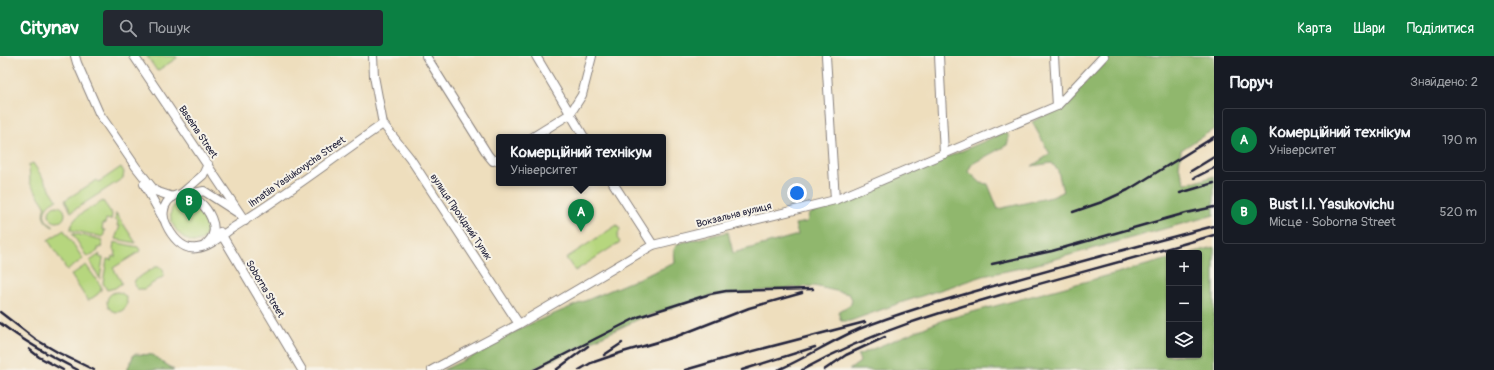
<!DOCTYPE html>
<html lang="uk">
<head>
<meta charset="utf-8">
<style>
	:root { --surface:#171b24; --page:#242831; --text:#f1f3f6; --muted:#9ea1a6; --line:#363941; --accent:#0b8043 }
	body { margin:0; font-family:Pangolin,sans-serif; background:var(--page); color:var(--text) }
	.controls { position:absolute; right:12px; bottom:12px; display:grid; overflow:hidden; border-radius:4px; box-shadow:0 1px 3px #0004 }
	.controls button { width:36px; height:36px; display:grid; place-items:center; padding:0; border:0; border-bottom:1px solid var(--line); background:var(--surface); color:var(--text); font:20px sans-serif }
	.you { position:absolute; left:797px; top:137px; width:14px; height:14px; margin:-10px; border:3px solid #fff; border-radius:50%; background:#1a73e8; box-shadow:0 0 0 6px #1a73e833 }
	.badge { display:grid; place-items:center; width:26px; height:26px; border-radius:50%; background:var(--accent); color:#fff; font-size:13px; font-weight:700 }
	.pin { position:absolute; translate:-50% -33px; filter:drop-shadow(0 1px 2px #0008) }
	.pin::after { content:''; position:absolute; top:21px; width:14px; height:12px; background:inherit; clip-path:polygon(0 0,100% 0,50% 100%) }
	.popup { position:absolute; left:496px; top:78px; width:170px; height:52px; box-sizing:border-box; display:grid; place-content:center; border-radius:4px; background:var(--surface); filter:drop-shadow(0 1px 3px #0005); font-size:13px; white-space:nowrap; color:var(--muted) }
	.popup b { font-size:15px; color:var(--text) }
	.popup::after { content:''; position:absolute; left:50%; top:100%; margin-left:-8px; border:8px solid transparent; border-top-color:var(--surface) }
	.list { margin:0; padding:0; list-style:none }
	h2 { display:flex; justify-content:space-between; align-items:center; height:52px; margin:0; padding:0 16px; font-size:17px }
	h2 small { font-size:13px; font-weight:400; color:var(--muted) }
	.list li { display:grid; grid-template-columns:26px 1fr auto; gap:12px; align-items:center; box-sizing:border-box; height:64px; margin:0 8px 8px; padding:0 8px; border:1px solid var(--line); border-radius:4px }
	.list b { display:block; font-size:15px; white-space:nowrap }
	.list p { margin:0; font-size:13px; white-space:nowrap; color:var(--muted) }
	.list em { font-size:13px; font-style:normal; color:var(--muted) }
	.icon { flex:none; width:22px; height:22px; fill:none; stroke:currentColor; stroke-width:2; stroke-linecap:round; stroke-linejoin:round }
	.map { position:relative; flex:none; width:1214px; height:314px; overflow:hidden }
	header { display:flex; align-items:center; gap:24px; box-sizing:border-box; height:56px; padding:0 20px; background:var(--accent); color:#fff }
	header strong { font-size:19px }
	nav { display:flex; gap:22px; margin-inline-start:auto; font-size:14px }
	.search { width:280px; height:36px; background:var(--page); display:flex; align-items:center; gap:10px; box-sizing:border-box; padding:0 14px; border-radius:4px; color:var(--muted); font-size:15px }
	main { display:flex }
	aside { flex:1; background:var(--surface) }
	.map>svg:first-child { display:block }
</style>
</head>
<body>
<header>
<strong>Citynav</strong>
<div class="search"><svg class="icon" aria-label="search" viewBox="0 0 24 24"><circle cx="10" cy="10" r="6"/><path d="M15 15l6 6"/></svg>Пошук</div>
<nav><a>Карта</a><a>Шари</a><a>Поділитися</a></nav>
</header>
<main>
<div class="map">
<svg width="1214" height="314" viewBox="0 0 1214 314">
	<rect width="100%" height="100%" fill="#f7f3e8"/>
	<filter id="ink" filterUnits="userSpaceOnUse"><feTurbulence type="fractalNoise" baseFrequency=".025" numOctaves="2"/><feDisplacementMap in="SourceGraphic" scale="8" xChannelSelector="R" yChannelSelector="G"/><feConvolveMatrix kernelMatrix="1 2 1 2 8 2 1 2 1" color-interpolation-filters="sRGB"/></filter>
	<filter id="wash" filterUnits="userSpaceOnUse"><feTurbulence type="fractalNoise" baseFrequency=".012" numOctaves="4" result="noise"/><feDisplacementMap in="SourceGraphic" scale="16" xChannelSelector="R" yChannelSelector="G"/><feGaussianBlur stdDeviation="0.9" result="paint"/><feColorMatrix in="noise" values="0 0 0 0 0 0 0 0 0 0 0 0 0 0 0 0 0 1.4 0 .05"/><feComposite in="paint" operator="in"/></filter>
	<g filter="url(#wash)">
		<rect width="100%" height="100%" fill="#eedebd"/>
		<g fill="#b6d67e" stroke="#6c7c5c">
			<path d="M147 0H176L177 2 157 15Z"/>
			<path d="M33 107 57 144C43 147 39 165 54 170L53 171C44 166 41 160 45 150L30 127 29 109Z"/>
			<path d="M121 111 124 116 123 122 71 156 65 144 97 124 99 126Z"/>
			<path d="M182 144C185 145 188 145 191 146 199 151 210 168 206 178 195 205 150 157 182 144Z"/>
			<path d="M103 145 112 158 111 164 106 163 105 168 103 167 102 174H105L103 181 71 174C70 160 93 151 103 145Z"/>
			<circle cx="57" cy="158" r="8"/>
			<path d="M116 157 136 187 115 183 120 170H117L118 165 115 164Z"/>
			<path d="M617 169 620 173 617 182 620 186 575 215 566 202Z"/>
			<path d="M64 174 83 203 67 214 48 184Z"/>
			<path d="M72 177 103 184 101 192H98V195L87 201Z"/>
			<path d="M114 186 138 191 140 194 139 196 113 212 122 227 115 232 107 234 103 227 107 203 111 204 112 200 115 201 116 195 113 194Z"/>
			<path d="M100 198 99 201 103 202 100 223 90 205Z"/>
			<path d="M86 209 101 230V234L98 238 88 245 71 219Z"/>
			<path d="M155 211H160L163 213 164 220 144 233H137L134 229 135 224Z"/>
			<circle cx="117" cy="246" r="10"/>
		</g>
		<g fill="#90b76d" stroke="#596c54">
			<path d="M1111 0H1214V73L1181 94 1179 111 1185 127 1196 126 1214 120V159L1030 210 983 220 900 247 850 265H841L838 256 851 248 852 243 849 238 814 230 710 240 641 262 531 314H443L471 301 523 271 675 207 674 193 679 187 728 176 733 197 798 179 795 168 807 166 809 158 863 137 1006 76 1009 81 1007 89 972 108 968 115 981 127 988 128 998 153 1052 141 1063 136 1058 115 1052 107 1032 110 1050 98 1032 66 1062 49Z"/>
			<path d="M1214 191V314H849L860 306 858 299 943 264 1169 203V299H1199V197H1191Z"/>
			<path d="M134 298 153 299 174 314H127Z"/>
		</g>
	</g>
	<g filter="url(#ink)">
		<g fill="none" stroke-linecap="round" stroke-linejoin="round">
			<defs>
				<g id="street">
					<path d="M75 0 77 7 99 57 136 111 155 135 173 141"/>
					<path d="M134 0 245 165"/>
					<path d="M373 0 374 20 383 68 410 102 519 268"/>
					<path d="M426 0 488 99 493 105 499 103"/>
					<path d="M536 0 584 81"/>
					<path d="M826 0 835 144"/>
					<path d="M939 0 944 98"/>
					<path d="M1054 0 1057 50"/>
					<path d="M533 81 570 58 582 39 592 0"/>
					<path d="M613 127 653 189"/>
					<path d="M144 128 163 162"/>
					<path d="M181 138 203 119 208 108"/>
					<path d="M189 138 204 135 238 157"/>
					<path d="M220 176 302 314"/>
					<path d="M204 190C208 186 212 183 213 178 219 160 188 123 168 145 163 151 162 161 166 168 171 179 182 195 197 192 209 191 221 180 231 173 283 141 332 103 383 68"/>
					<path d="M432 314 519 268 653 189 835 144 1057 50 1104 0"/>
				</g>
			</defs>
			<use href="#street" stroke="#88807c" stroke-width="10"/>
			<use href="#street" stroke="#fff" stroke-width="8"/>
			<g stroke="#22223b" stroke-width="2.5">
				<path d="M1191 115 1214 101"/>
				<path d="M1194 122 1214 112"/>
				<path d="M1180 137 1214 127"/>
				<path d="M1073 156 1102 146 1128 134 1214 81"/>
				<path d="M992 208 1052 195 1186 157 1214 151"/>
				<path d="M0 256 35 283 59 297 94 314"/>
				<path d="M0 267C25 286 50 300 78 314"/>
				<path d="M29 293 39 301 63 314"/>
				<path d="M604 299 622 287"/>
				<path d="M534 314 638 261 710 238 726 235 813 233"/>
				<path d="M556 314 588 290"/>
				<path d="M579 314 591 307 623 296 675 281 749 252 802 237"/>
				<path d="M685 314 723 303 865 266"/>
				<path d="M742 314 815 291"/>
				<path d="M778 314C806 302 831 285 859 273 899 257 941 245 983 233 1060 211 1137 190 1214 170"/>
				<path d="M802 314C873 275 944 255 1021 233 1085 215 1150 198 1214 179"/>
				<path d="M824 314 846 299 885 281"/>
			</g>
		</g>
	</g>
	<g text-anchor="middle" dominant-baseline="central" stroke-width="4" stroke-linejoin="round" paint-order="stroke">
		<g font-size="10" fill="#22223b" stroke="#f7f3e8">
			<text transform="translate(198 76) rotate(56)">Baseina Street</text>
			<text transform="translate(297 116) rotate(-35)">Ihnatiia Yasiukovycha Street</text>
			<text transform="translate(734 159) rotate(-14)">Вокзальна вулиця</text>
			<text transform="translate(461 161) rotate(56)">вулиця Прохідний Тупик</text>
			<text transform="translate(265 233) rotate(59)">Soborna Street</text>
		</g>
	</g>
</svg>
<div class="controls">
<button>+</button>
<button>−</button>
<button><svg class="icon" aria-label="layers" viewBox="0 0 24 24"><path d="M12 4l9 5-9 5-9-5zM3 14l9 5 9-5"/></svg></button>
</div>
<div class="you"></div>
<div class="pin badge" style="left:581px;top:176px">A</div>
<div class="popup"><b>Комерційний технікум</b>Університет</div>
<div class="pin badge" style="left:189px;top:165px">B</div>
</div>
<aside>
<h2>Поруч<small>Знайдено: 2</small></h2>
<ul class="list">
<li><span class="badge">A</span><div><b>Комерційний технікум</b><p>Університет</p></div><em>190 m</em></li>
<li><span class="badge">B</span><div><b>Bust I.I. Yasukovichu</b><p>Місце · Soborna Street</p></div><em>520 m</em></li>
</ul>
</aside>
</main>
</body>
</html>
